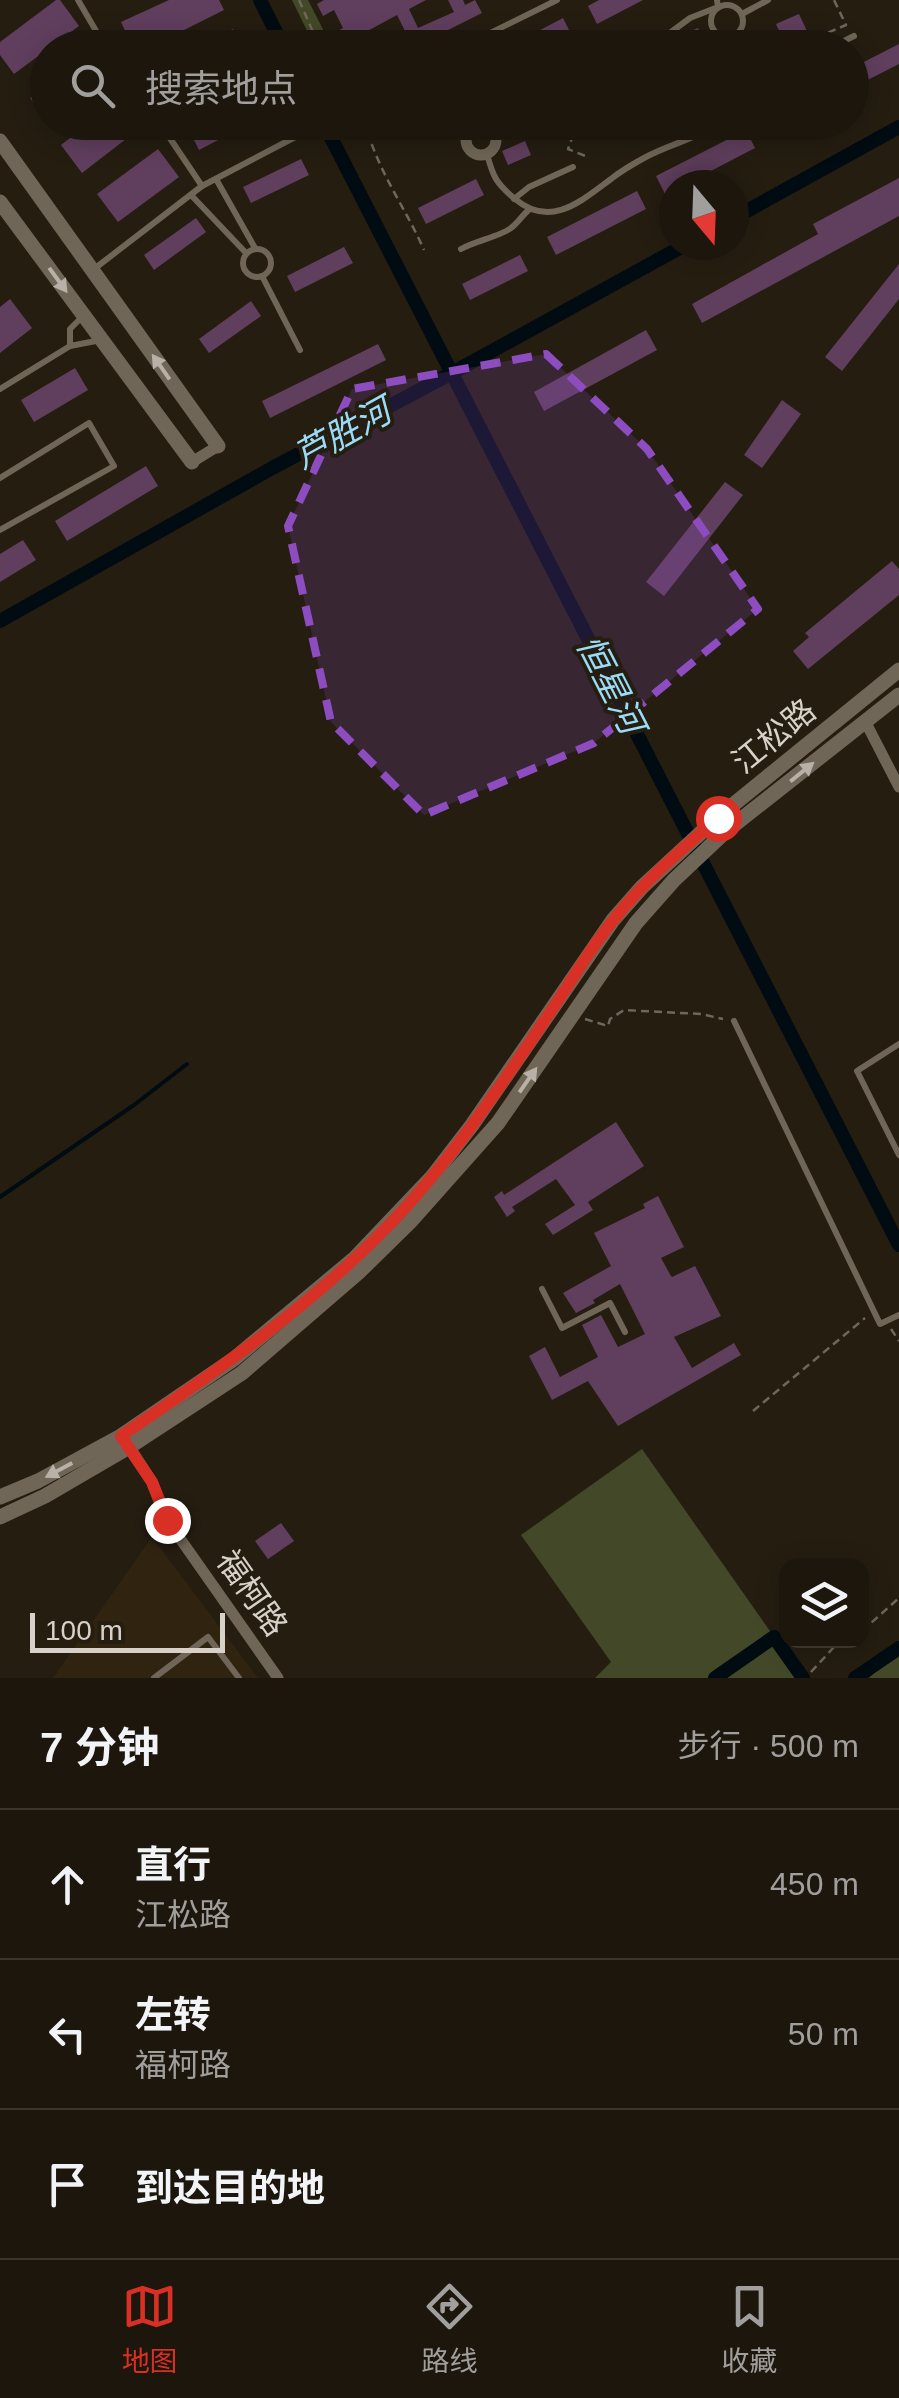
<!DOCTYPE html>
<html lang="zh">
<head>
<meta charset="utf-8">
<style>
	:root { --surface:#1c160c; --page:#29231a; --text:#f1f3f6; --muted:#a09f9d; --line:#3a352d; --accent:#d93025 }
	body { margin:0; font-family:Helvetica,"Noto Sans SC",sans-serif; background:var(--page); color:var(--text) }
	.controls { position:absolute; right:30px; bottom:30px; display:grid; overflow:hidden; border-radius:20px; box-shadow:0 5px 25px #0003 }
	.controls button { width:90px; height:90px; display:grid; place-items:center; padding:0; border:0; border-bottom:2px solid var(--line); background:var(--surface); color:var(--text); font:50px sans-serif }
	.compass { position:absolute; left:659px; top:170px; width:90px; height:90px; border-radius:50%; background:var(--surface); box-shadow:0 5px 25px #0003; rotate:161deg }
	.scale { position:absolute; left:30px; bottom:25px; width:195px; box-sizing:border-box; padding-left:10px; border:5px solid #d7d1c9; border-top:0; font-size:28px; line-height:35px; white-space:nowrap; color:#d7d1c9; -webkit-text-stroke:8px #251d10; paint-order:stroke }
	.stop { position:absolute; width:30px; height:30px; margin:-22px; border:8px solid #d93025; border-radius:50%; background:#fff }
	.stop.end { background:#d93025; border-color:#fff; box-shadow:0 2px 10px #0008 }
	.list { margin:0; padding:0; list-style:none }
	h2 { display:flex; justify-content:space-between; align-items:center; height:130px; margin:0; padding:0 40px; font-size:42px }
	h2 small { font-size:32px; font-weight:400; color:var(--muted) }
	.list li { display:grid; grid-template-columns:65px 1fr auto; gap:30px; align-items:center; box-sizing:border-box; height:150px; padding:0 40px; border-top:2px solid var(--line) }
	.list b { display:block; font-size:38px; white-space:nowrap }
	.list p { margin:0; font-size:32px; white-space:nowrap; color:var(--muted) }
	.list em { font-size:32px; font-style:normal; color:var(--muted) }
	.icon { flex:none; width:55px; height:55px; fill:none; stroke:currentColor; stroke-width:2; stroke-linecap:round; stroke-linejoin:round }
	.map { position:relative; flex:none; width:899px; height:1678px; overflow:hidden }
	.search { position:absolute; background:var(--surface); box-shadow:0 5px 25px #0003; left:30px; right:30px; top:30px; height:110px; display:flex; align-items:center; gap:25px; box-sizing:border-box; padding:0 35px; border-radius:55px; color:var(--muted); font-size:38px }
	.sheet { height:580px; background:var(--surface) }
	nav { display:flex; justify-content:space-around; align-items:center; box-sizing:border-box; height:140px; border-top:2px solid var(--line); background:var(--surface); font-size:28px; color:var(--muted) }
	nav a { display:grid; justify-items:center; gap:5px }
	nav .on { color:var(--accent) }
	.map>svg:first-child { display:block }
</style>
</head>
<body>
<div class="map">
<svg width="899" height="1678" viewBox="0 0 899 1678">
	<rect width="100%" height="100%" fill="#251d10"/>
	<path fill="#302411" d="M152 1537 258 1678H53Z"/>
	<g fill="#434928">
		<path d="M292 0H308L332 47H315Z"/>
		<path d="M642 1449 803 1678H595L611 1662 521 1535Z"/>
		<path d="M894 1653 899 1655V1678H869Z"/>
	</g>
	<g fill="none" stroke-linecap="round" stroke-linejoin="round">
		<path stroke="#010c12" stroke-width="4" d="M0 1197 134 1105 187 1064"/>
		<g stroke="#010c12" stroke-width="14">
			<path d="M260 0 284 48"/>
			<path d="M323 122 899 1245"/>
			<path d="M734 218 899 127"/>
			<path d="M0 621 274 467 452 373 685 245"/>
			<path d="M715 1678 774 1637 803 1678"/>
			<path d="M855 1678 899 1648"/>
		</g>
	</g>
	<g fill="#603f5e">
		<path d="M56 0H60L79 26 14 74 0 55V42Z"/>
		<path d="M169 0H219L224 10 148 48H133L121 22Z"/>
		<path d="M324 0H426L409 9 418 28 454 12 448 0H463L465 5 475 0 482 13 412 48H382L407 35 397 15 362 34 369 48H355L350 39 338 46 332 34 343 28 334 10 323 16 317 4Z"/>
		<path d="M599 0H643L597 24 588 6Z"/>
		<path d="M799 14 807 31 784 42 776 24Z"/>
		<path d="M563 18 572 36 550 48H506Z"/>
		<path d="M698 28 704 42 692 48H679L675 38Z"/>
		<path d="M233 29 242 48H195Z"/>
		<path d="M899 44V64L852 88V68Z"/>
		<path d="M48 85V122L30 98Z"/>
		<path d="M91 122H148L82 173 61 145Z"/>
		<path d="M185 122H253L199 150Z"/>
		<path d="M379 122H411L385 135Z"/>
		<path d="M746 130 755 148 684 185H674V190L665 194 656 176Z"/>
		<path d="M525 141 531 155 508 165 502 151Z"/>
		<path d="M158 149 179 177 118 222 97 194Z"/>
		<path d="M301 159 309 175 251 203 243 187Z"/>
		<path d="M899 178V216L702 323 692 304 818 234 813 224Z"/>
		<path d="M476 179 484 195 426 224 418 208Z"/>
		<path d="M637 191 646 209 556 255 547 237Z"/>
		<path d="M196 218 206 232 154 270 144 255Z"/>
		<path d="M344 247 353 263 295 292 287 276Z"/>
		<path d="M520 255 528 271 470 300 462 284Z"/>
		<path d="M899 264V299L842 371 825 357Z"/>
		<path d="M10 299 32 328 0 353V307Z"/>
		<path d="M251 301 261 316 209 353 199 339Z"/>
		<path d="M646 330 657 350 544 411 534 392Z"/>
		<path d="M378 344 386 360 270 418 262 401Z"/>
		<path d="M75 368 88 390 34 422 21 400Z"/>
		<path d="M782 400 801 414 762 468 744 455Z"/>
		<path d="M146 466 158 486 67 541 55 521Z"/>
		<path d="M725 482 743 495 664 596 646 582Z"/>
		<path d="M23 540 36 560 0 582V554Z"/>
		<path d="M892 561 899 569V595L808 669 793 651 809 637 805 633Z"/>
		<path d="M616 1122 644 1166 588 1202 593 1210 553 1235 545 1224 575 1205 556 1179 512 1207 515 1211 507 1217 494 1197 502 1191 504 1195Z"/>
		<path d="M658 1196 684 1247 661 1258 671 1276 672 1277 695 1266 721 1316 674 1337 692 1368 734 1343 741 1355 618 1426 588 1381 552 1400 529 1356 545 1347 560 1377 598 1357 582 1325 601 1315 618 1347 645 1334 620 1284 593 1300 595 1303 576 1313 563 1293 611 1266 594 1233 645 1208 643 1204Z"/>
		<path d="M281 1523 294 1541 268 1559 255 1541Z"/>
	</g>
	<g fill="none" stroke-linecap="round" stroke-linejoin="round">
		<g stroke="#6e675c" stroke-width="2.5" stroke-dasharray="8 5" stroke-linecap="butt">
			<path d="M299 0 320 48"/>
			<path d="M783 48 814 31 820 36 846 25 834 0"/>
			<path d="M358 122C370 134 373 150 380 164 393 193 411 220 424 250"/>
			<path d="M578 122 568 149 588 157"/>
			<path d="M585 1019 608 1026 610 1019 624 1010 701 1014 723 1019"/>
			<path d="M891 1329 899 1341"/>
			<path d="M753 1411 865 1318"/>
			<path d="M862 1631 899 1598"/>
			<path d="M811 1672 834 1647 846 1640"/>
		</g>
		<g stroke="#706657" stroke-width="6">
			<path d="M78 0 106 48"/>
			<circle cx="727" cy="21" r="16"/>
			<path d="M742 14 768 0"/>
			<path d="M460 48 557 0"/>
			<path d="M644 48 655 44 690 18 718 7 717 0"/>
			<path d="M830 48 854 36"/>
			<path d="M159 122 202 186"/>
			<path d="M475 122 477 125 482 122"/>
			<path d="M494 133 516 122"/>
			<path d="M487 154C493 177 496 183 515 199 551 229 581 201 611 179 621 171 633 164 644 158 669 144 697 139 722 122"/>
			<path d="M216 179 255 248"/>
			<path d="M191 195 246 253"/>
			<path d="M514 199 529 187 573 167"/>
			<circle cx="257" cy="263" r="14"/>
			<path d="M461 249C475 241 501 236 511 228 519 222 522 215 530 209"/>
			<path d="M94 269 202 186 324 122"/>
			<path d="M262 276 300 350"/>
			<path d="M70 346V329L82 317"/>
			<path d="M0 389 70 346 101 340"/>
			<path d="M0 478 89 423 114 466 0 530"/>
			<path d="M734 1021 880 1324 899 1315"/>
			<path d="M899 1044 857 1071 899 1155"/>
			<path d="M542 1289 562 1328 610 1303 625 1332"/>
			<path d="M154 1678 208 1637 239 1678"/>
		</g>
		<g stroke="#706657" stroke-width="11">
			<circle cx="481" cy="140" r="15"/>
			<path d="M192 462 218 446"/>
			<path d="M865 721 899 787"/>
			<path d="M127 1443 152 1482 167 1520 278 1678"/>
		</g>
		<g stroke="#706657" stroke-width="15">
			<path d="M0 141 218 446"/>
			<path d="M0 202 192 462"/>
			<path d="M0 1497 38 1481 121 1436 234 1359 355 1258 432 1177 472 1125 613 920 642 887 718 817 899 670"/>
			<path d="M0 1517 45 1496 129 1447 242 1373 360 1271 410 1222 498 1123 636 923 674 880 725 832 899 695"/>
		</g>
	</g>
	<defs><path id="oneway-solid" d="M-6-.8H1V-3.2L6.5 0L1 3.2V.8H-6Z" transform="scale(2.5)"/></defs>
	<g fill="#b8b1a7">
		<use href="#oneway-solid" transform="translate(58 280) rotate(54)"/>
		<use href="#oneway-solid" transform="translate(161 367) rotate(-125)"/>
		<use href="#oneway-solid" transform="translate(802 772) rotate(-39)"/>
		<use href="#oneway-solid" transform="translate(528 1080) rotate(-55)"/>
		<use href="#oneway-solid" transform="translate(59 1470) rotate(152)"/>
	</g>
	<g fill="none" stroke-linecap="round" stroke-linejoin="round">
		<path stroke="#d93025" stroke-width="12" d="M167 1520 152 1482 121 1436C234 1359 349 1280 435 1173 480 1118 519 1058 559 999 577 972 594 943 615 918 645 880 682 849 718 818"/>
	</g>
	<path fill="#8d4dc1" fill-opacity="0.2" stroke="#8d4dc1" stroke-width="8" stroke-dasharray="20 12" stroke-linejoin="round" d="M546 354 647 449 758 609 594 743 424 815 331 722 288 526 352 389Z"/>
	<g text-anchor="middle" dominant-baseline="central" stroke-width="8" stroke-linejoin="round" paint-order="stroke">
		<g font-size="32" fill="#d7d1c9" stroke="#251d10">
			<text transform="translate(774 736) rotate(-39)">江松路</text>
			<text transform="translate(252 1593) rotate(55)">福柯路</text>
		</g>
		<g font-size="35" font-style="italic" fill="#9adbf7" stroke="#251d10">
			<text transform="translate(342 433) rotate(-29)">芦胜河</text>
			<text transform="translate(611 684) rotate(63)">恒星河</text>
		</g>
	</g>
</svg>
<div class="controls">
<button><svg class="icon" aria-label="layers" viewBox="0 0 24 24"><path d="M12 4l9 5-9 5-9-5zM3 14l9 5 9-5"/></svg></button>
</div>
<svg class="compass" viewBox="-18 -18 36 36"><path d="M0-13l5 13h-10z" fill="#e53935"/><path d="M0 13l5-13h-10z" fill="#a09f9d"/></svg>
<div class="scale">100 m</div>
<div class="stop" style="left:718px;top:818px"></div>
<div class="stop end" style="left:167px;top:1520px"></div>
<div class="search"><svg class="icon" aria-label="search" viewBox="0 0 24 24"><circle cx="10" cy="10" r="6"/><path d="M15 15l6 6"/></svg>搜索地点</div>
</div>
<section class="sheet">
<h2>7 分钟<small>步行 · 500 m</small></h2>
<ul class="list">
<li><svg class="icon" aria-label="ahead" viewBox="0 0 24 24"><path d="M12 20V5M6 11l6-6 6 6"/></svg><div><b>直行</b><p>江松路</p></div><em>450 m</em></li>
<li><svg class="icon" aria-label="left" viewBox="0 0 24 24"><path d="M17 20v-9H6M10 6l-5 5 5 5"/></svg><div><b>左转</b><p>福柯路</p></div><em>50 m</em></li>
<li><svg class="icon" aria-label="arrive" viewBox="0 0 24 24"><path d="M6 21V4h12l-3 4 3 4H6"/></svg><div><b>到达目的地</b></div></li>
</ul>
</section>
<nav>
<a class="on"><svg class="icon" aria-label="map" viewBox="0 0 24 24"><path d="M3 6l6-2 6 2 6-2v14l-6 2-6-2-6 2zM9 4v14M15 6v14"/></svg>地图</a>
<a><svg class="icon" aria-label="directions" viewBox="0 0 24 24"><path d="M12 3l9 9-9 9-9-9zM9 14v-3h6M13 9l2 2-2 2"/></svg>路线</a>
<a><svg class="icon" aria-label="saved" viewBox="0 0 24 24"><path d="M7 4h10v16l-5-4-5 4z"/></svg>收藏</a>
</nav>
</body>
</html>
